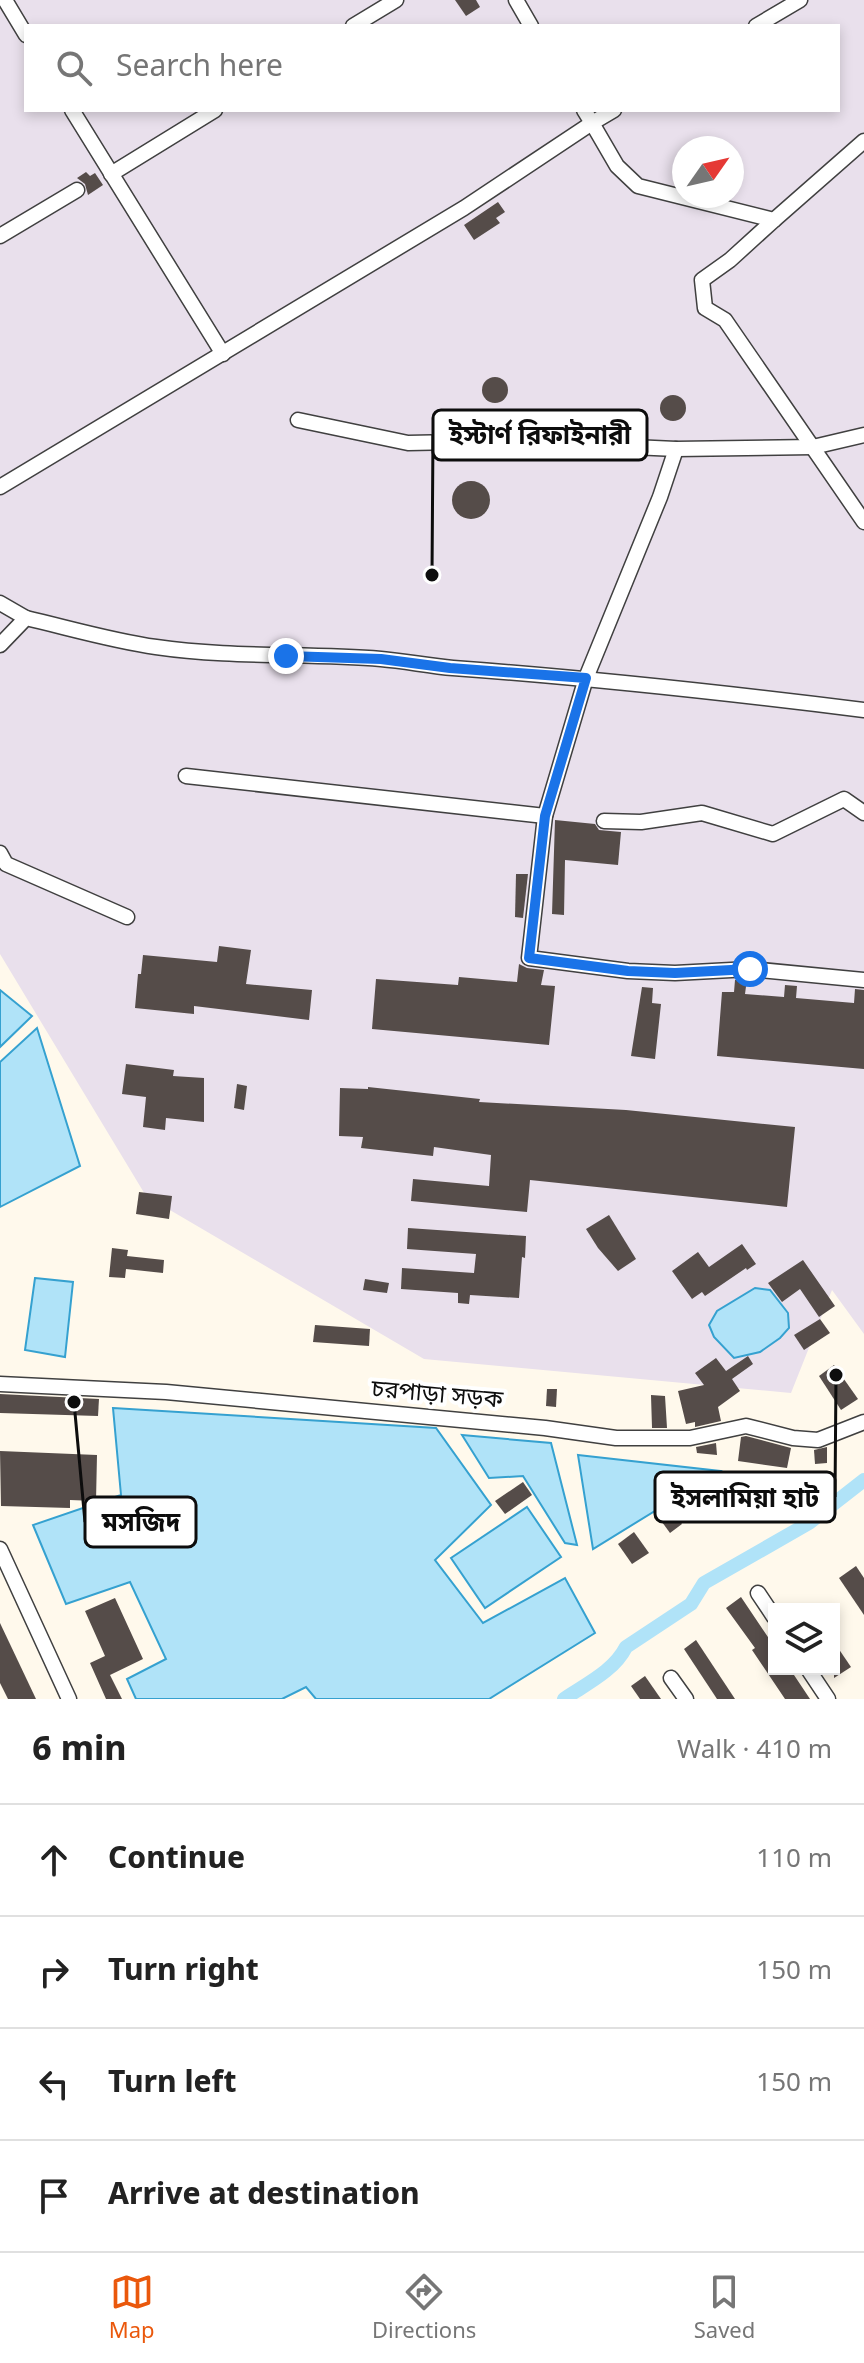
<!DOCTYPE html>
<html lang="en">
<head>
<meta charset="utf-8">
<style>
	:root { --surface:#fff; --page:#f6f6f6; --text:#222; --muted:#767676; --line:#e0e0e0; --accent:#ea580c }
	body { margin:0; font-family:Georgia,"Noto Sans Bengali",serif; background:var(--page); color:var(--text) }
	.controls { position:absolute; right:24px; bottom:24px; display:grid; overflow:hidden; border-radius:0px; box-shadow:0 4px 12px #0003 }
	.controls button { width:72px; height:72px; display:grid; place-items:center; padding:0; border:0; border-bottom:2px solid var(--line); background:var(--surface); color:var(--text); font:40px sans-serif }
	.compass { position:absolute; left:672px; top:136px; width:72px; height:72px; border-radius:50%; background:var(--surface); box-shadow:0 4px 12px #0003; rotate:56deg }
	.stop { position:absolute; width:24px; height:24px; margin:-18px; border:6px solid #1a73e8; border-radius:50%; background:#fff }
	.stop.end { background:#1a73e8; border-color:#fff; box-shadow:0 2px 8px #0008 }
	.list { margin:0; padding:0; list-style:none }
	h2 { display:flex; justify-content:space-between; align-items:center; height:104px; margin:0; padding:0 32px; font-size:34px }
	h2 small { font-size:26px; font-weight:400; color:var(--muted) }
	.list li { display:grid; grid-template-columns:52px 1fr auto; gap:24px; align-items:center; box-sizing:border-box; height:112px; padding:0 32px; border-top:2px solid var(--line) }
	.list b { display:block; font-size:30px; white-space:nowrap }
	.list em { font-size:26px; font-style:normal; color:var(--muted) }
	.icon { flex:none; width:44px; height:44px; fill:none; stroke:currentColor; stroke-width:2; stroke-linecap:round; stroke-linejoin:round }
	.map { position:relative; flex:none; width:864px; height:1699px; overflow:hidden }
	.search { position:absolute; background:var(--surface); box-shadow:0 4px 12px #0003; left:24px; right:24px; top:24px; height:88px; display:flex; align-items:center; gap:20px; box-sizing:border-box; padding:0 28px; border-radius:0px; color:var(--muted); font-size:30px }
	.sheet { height:552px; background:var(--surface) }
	nav { display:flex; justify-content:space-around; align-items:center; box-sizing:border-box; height:112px; border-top:2px solid var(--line); background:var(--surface); font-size:22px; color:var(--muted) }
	nav a { display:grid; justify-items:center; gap:4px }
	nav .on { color:var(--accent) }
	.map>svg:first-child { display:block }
</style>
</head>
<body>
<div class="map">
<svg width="864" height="1699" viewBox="0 0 864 1699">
	<rect width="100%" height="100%" fill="#fff9ec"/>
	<path fill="#e9e0ec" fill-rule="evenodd" d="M0 0H864V1334L832 1290 791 1393 424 1359 146 1196 0 954ZM26 26H838V110H26ZM684 148H732V196H684Z"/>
	<g fill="#b0e3f8" stroke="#35a1d0" stroke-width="2">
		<path d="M0 990 32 1016 0 1047Z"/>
		<path d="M37 1028 80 1166 0 1207V1062Z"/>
		<path d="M35 1278 73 1282 65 1357 25 1350Z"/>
		<path d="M755 1288 770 1290 788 1313 789 1328 780 1338 760 1352 734 1358 714 1337 709 1325 717 1311Z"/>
		<path d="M113 1408 436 1428 491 1505 435 1560 483 1623 565 1578 595 1633 489 1699H316L306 1687 282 1699H136L127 1679 166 1659 130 1582 66 1604 33 1525 121 1495Z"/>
		<path d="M462 1435 551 1443 577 1545 565 1543 523 1476 489 1478Z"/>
		<path d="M578 1455 720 1471 593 1549Z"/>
		<path d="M527 1507 561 1557 485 1608 451 1558Z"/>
	</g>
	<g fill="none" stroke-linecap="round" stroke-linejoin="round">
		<path stroke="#b0e3f8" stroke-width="14" d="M564 1699C586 1684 614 1671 626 1647L691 1604 704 1583 809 1523 864 1480"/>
	</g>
	<g fill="#554c49">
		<path d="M455 0H476L480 7 466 16Z"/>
		<path d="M86 172 90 176 95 173 103 185 88 195 85 184 77 178Z"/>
		<path d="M498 202 505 212 496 218 500 223 474 240 464 225Z"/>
		<circle cx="495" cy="390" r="13"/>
		<circle cx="673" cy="408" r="13"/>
		<circle cx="471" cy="500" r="19"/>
		<path d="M555 820 595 824 599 830 621 832 618 865 565 860 564 915 552 914Z"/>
		<path d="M516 874H528L523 918 515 917Z"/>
		<path d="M219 946 251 950 246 984 312 990 309 1020 194 1006V1014L135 1008 138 974H141L143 955 217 962Z"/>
		<path d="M519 964 527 968 544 970 541 985 555 986 549 1045 372 1029 376 979 458 985 459 977 517 982Z"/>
		<path d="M747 979 745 994 784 997 785 985 797 986 796 998 854 1003 855 989 864 990V1069L717 1056 722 992H734L735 980Z"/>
		<path d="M642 987 653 988 652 1003 661 1004 655 1059 631 1056Z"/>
		<path d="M126 1064 174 1070 173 1076 204 1078V1122L166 1118 165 1130 143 1127 146 1097 122 1094Z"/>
		<path d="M237 1084 247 1086 244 1110 234 1108Z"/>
		<path d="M368 1087 480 1099 479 1102 626 1110 795 1127 787 1207 530 1180 527 1212 411 1201 413 1179 489 1186 491 1155 434 1147 433 1156 361 1148 363 1137 339 1136 340 1088 368 1089Z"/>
		<path d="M139 1192 172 1196 169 1219 136 1214Z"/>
		<path d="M609 1215 636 1259 618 1271 598 1248 586 1229Z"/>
		<path d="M408 1228 526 1236 525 1258 522 1257 519 1298 470 1295 469 1304 458 1303V1293L401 1289 402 1268 474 1273 476 1254 407 1249Z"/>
		<path d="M742 1244 756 1264 747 1270 746 1268 705 1296 702 1292 692 1299 672 1271 698 1252 709 1267Z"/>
		<path d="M112 1248 128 1250 127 1256 164 1260 163 1273 126 1269 125 1278 109 1277Z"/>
		<path d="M803 1260 835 1306 819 1317 800 1289 782 1302 768 1283Z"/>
		<path d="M365 1279 389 1283 387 1293 363 1290Z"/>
		<path d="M820 1319 830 1333 804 1350 794 1335Z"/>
		<path d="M315 1325 370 1329 369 1346 313 1342Z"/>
		<path d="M748 1356 753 1364 732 1379 740 1391 718 1407 721 1421 695 1427V1422L686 1424 678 1391 704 1385 695 1373 716 1358 726 1371Z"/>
		<path d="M834 1365 858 1399 841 1410 819 1376Z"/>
		<path d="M547 1389H557L556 1407 546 1406Z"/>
		<path d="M0 1394 99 1399 98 1416 0 1413Z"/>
		<path d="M651 1395 665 1396 667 1428H652Z"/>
		<path d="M746 1436 791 1448 787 1468 738 1461 741 1437Z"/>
		<path d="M716 1443 717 1455 697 1453 696 1447Z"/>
		<path d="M827 1447V1463L815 1464 814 1450Z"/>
		<path d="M0 1451 97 1455 96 1501 70 1500V1508L1 1506Z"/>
		<path d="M523 1482 532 1495 505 1514 495 1501Z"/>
		<path d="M675 1513 682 1524 670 1533 662 1522Z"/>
		<path d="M634 1532 649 1553 632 1564 618 1544Z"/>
		<path d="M856 1566 864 1578V1615L839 1578Z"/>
		<path d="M741 1597 774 1646V1669H790L810 1699H785L752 1650 755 1648 726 1608Z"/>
		<path d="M115 1598 143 1659 110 1675 122 1699H106L90 1663 105 1656 85 1611Z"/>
		<path d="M0 1623 36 1699H8L0 1683Z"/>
		<path d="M696 1640 735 1699H717L684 1649Z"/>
		<path d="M834 1642 851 1667 834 1678Z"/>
		<path d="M645 1676 661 1699H640L631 1686Z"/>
	</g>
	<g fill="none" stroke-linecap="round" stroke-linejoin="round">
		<defs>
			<g id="minor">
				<path d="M5 0 26 35"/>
				<path d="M516 0 531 26"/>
				<path d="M353 26 396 0"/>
				<path d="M756 26 800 0"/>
				<path d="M72 110 223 354"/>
				<path d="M614 110 592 123 617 166 638 186 774 220 864 141"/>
				<path d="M111 174 215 110"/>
				<path d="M774 220 730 260 702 280 705 308 725 320 864 522"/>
				<path d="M0 236 77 190"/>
				<path d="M298 420 408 443 504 441 676 449 813 447 864 435"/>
				<path d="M676 449 660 497 586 678 545 816 529 958 628 971 675 973 750 969 864 980"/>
				<path d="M0 487 464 208 592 123 584 110"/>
				<path d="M0 603 26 618"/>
				<path d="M0 645 26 618C69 628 113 641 156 647 231 658 306 653 381 659 405 661 429 666 453 668 590 678 727 693 864 710"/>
				<path d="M186 776 545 816"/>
				<path d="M604 821 641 822 702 813 773 834 844 799 864 813"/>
				<path d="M0 853 6 864 127 917"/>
				<path d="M0 1384 166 1392 545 1428 616 1438H690L746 1426 793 1438 818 1440 864 1422"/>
				<path d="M0 1549 69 1699"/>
				<path d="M758 1593 774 1617"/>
				<path d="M808 1669 828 1699"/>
				<path d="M671 1678 686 1699"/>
			</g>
		</defs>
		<use href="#minor" stroke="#404040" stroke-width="17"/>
		<use href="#minor" stroke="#fff" stroke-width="14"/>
	</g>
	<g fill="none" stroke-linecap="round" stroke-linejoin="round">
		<path stroke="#1a73e8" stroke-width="10" d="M286 656 381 659 450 668 586 678 545 816 529 958 628 971 675 973 750 969"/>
	</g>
	<g text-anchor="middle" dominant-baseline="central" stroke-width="8" stroke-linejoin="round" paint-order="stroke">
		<g font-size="24" fill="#0d0d0d" stroke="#fff">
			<text transform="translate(437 1396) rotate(5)">চরপাড়া সড়ক</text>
		</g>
	</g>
	<path fill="none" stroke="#0d0d0d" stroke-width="3" d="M432 575L433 435M836 1375L835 1497M74 1402L85 1522"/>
	<g fill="#0d0d0d" stroke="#fff" stroke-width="3">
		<circle cx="432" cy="575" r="8"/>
		<circle cx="836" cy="1375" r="8"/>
		<circle cx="74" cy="1402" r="8"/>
	</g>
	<g fill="#fff" stroke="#0d0d0d" stroke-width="3">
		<rect x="433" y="410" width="214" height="50" rx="8"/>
		<rect x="655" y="1472" width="180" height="50" rx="8"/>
		<rect x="85" y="1497" width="111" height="50" rx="8"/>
	</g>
	<g font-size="26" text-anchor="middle" font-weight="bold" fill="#0d0d0d">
		<text x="540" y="444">ইস্টার্ণ রিফাইনারী</text>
		<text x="745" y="1507">ইসলামিয়া হাট</text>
		<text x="141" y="1531">মসজিদ</text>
	</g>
</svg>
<div class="controls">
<button><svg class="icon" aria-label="layers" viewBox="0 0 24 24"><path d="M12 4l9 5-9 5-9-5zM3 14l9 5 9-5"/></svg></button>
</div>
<svg class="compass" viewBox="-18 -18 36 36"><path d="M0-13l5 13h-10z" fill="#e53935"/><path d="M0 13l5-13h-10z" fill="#767676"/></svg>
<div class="stop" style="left:750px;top:969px"></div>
<div class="stop end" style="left:286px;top:656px"></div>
<div class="search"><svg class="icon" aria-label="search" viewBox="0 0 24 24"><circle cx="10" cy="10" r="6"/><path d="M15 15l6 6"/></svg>Search here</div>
</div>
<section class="sheet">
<h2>6 min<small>Walk · 410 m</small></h2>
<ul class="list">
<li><svg class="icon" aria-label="ahead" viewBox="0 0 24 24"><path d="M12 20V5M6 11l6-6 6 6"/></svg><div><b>Continue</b></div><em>110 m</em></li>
<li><svg class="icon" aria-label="right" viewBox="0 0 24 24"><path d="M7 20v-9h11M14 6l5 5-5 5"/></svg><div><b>Turn right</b></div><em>150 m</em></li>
<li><svg class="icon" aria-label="left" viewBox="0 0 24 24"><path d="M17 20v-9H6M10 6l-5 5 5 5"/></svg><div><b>Turn left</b></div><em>150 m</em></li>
<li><svg class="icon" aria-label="arrive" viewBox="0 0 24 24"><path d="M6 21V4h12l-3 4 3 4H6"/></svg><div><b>Arrive at destination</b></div></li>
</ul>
</section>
<nav>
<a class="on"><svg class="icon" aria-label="map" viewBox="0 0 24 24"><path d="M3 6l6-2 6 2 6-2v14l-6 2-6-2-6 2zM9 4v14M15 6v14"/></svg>Map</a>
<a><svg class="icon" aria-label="directions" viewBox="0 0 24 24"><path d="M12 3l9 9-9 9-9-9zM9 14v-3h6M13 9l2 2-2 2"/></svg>Directions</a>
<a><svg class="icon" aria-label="saved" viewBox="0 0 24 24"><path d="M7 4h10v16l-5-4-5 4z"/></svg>Saved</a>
</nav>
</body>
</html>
